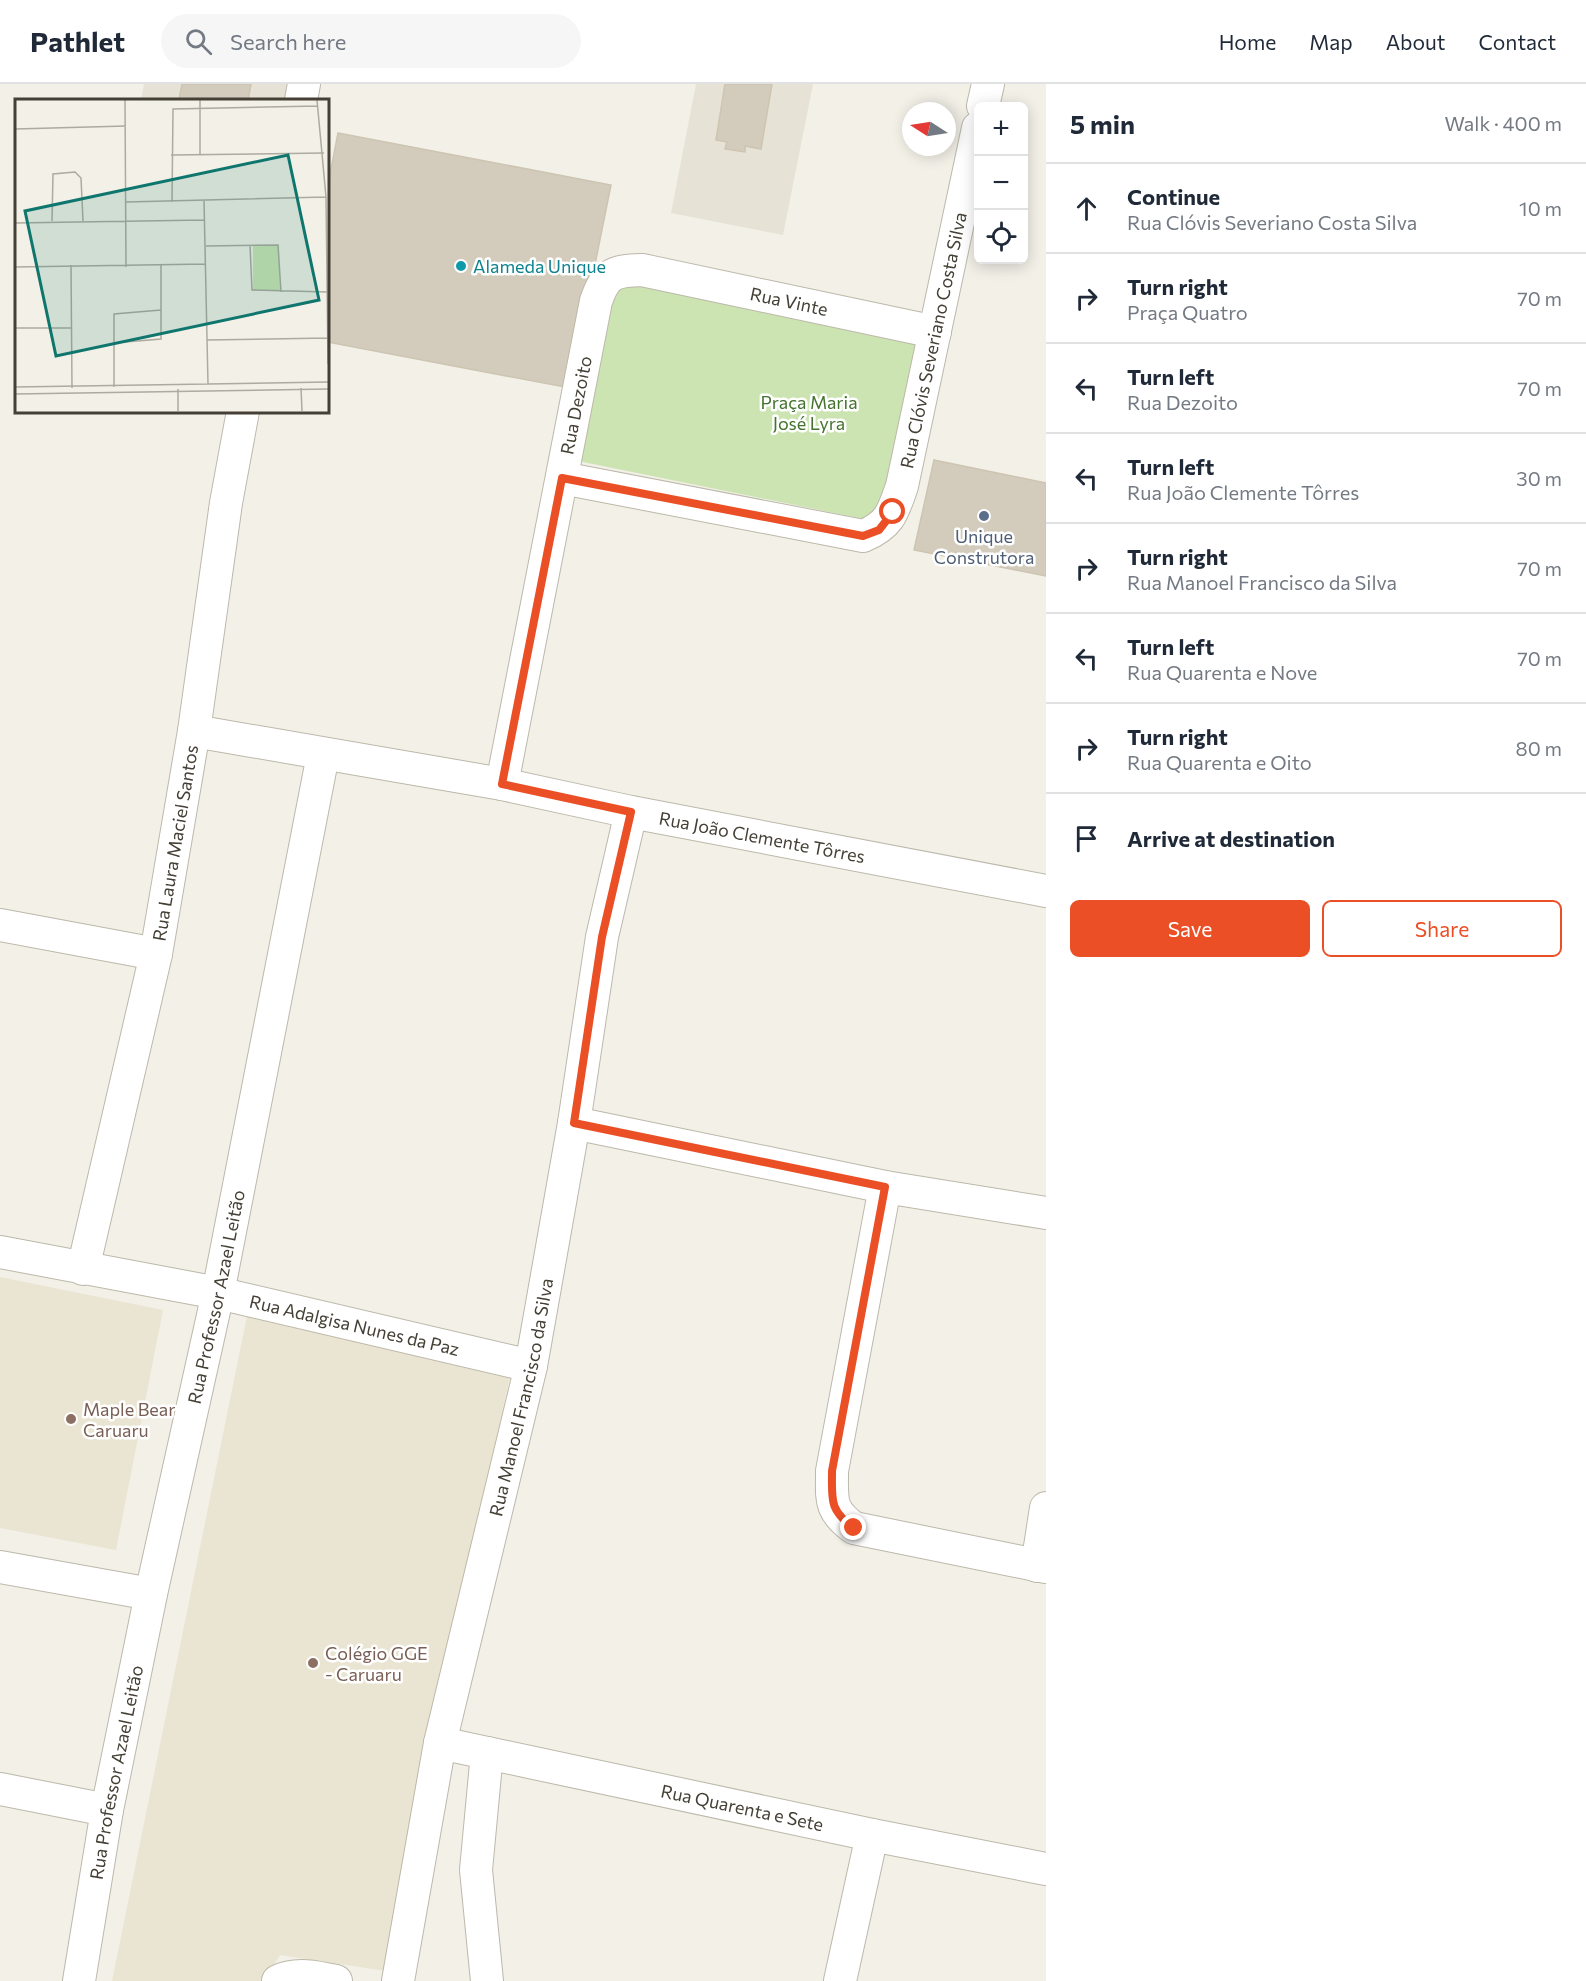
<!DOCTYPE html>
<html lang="en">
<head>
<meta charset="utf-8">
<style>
	:root { --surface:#fff; --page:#f6f6f7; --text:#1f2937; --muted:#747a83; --line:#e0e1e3; --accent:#eb4f25 }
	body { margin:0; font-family:Commissioner,sans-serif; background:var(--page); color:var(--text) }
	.controls { position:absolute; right:18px; top:18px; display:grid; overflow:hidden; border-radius:9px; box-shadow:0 3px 15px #0003 }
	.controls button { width:54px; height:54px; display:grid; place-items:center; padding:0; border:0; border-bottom:2px solid var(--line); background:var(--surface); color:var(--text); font:30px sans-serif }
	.compass { position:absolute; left:902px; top:18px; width:54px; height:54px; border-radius:50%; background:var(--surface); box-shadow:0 3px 15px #0003; rotate:282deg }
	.stop { position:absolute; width:18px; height:18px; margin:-14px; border:4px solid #eb4f25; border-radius:50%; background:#fff }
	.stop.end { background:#eb4f25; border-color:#fff; box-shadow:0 2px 6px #0008 }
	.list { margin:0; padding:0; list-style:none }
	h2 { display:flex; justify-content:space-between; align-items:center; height:78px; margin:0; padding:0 24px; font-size:26px }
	h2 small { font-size:20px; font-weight:400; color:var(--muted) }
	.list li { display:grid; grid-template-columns:39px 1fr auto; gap:18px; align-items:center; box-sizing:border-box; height:90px; padding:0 24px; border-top:2px solid var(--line) }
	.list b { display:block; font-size:22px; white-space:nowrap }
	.list p { margin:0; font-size:20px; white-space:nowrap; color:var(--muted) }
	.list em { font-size:20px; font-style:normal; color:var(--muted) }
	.actions { display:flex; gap:12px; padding:18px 24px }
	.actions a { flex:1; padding:14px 0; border:2px solid var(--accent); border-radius:9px; text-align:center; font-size:21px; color:var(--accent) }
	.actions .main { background:var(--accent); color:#fff }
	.icon { flex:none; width:33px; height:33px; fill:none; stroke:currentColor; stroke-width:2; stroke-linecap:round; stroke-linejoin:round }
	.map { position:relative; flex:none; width:1046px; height:1897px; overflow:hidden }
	header { display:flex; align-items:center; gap:36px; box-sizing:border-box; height:84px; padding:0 30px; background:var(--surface); border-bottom:2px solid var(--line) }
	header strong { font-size:28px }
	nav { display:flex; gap:33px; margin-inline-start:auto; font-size:21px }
	.search { width:420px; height:54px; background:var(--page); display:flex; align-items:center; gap:15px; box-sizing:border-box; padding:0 21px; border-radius:33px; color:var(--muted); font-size:22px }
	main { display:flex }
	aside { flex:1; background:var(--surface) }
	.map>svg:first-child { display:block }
</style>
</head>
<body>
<header>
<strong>Pathlet</strong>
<div class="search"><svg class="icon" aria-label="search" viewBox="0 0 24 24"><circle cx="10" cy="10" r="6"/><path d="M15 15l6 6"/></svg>Search here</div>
<nav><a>Home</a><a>Map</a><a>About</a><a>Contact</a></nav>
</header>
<main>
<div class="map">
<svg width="1046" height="1897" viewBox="0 0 1046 1897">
	<rect width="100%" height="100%" fill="#f2f0e7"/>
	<g fill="#e6e2d5">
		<path d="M144 0H290L287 16H141Z"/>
		<path d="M696 0H813L783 151 671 129Z"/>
	</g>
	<g fill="#eae5d2">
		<path d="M0 1193 163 1226 116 1466 0 1444Z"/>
		<path d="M248 1227 511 1287 386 1887 280 1871 264 1897H112Z"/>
	</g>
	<path fill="#cbe4b2" d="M607 195 920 255 884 439 573 376Z"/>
	<g fill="#d3ccbd" stroke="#cdc4b1" stroke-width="1.5">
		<path d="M182 0H251L248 16H179Z"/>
		<path d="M725 0H772L761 65 745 62V68L725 65 727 58 716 56Z"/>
		<path d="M338 49 611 101 570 304 327 258V106Z"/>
		<path d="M934 376 1046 399V492L914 466Z"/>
	</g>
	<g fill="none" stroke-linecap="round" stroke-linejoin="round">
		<defs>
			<g id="minor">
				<path d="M301 16 304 0"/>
				<path d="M983 22 988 0"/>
				<path id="s1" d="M562 394 863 452C890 441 893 428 902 402L978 44"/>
				<path id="s2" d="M194 647 502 700 631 728 1046 807"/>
				<path id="s3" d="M502 700 596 217C606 189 613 187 642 186L935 248"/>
				<path d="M0 841 156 870"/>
				<path d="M574 1039 885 1103 1046 1129"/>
				<path d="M885 1103 832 1387C832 1416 829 1426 854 1444L1046 1483"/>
				<path id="s4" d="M0 1168 218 1209 531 1282"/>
				<path id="s5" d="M83 1185 156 870 194 647 226 419 243 327"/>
				<path d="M1037 1482 1046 1424"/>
				<path d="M0 1483 151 1510"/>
				<path id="s6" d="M440 1659 872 1751 1046 1785"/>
				<path d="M0 1705 107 1726"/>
				<path id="s7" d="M79 1897 107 1726 151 1510 218 1209 323 671"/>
				<path d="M278 1897C296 1888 318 1893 336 1897"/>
				<path id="s8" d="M398 1897 440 1659 531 1282 574 1039 602 853 631 728"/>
				<path d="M487 1897 476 1786 487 1669"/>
				<path d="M840 1897 872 1751"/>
			</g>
		</defs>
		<use href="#minor" stroke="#bdb8aa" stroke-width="34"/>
		<use href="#minor" stroke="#fff" stroke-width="32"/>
	</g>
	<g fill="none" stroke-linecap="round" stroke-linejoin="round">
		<path stroke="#eb4f25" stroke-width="8" d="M854 1444C829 1426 832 1416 832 1387L885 1103 574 1039 602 853 631 728 502 700 562 394 863 452 879 446 893 428"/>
	</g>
	<circle fill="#0f9aa8" stroke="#fff" stroke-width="2" cx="461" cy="182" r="6"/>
	<circle fill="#5c6f8a" stroke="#fff" stroke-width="2" cx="984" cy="432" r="6"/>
	<g fill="#8d6e63" stroke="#fff" stroke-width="2">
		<circle cx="71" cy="1335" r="6"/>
		<circle cx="313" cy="1579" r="6"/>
	</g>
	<g text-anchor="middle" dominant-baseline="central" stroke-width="5" stroke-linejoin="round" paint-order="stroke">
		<g font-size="18" fill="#0d838f" stroke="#fff" text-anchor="start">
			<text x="473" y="182">Alameda Unique</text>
		</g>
		<g font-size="18" fill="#454036" stroke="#fff">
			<text stroke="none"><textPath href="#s3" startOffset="704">Rua Vinte</textPath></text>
			<text stroke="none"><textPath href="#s1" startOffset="522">Rua Clóvis Severiano Costa Silva</textPath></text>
			<text stroke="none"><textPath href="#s3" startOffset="386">Rua Dezoito</textPath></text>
			<text stroke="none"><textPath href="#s2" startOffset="578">Rua João Clemente Tôrres</textPath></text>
			<text stroke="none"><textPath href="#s5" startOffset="436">Rua Laura Maciel Santos</textPath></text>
			<text stroke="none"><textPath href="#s7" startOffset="698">Rua Professor Azael Leitão</textPath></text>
			<text stroke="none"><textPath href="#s4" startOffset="362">Rua Adalgisa Nunes da Paz</textPath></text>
			<text stroke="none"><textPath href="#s8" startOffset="597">Rua Manoel Francisco da Silva</textPath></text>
			<text stroke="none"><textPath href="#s7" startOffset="212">Rua Professor Azael Leitão</textPath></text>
			<text stroke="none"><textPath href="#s6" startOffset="309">Rua Quarenta e Sete</textPath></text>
		</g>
		<g font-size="18" fill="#44732e" stroke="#fff">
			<text x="809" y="318">Praça Maria<tspan x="809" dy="21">José Lyra</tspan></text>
		</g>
		<g font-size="18" fill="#4e5e75" stroke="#fff">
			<text x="984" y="452">Unique<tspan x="984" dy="21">Construtora</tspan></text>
		</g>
		<g font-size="18" fill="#785e54" stroke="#fff" text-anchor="start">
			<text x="83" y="1325">Maple Bear<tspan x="83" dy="21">Caruaru</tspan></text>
			<text x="325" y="1569">Colégio GGE<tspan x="325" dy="21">- Caruaru</tspan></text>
		</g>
	</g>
	<g transform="translate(15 15)">
		<rect width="314" height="314" fill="#f2f0e7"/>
		<path d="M264 146 265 191 238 192V147Z" fill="#cbe4b2"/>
		<path fill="none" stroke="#adaaa0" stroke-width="1.5" d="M110 1 111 168M185 1V56M302 1 311 98 313 265M0 30 111 27M156 56 309 54M189 102 193 285M111 103 311 98M157 103 158 10 303 7M37 122 38 75 60 73 66 79 68 122M0 124 189 121M235 146 237 191 312 193M191 147 263 146 266 193M56 166 57 289M0 168 191 165M0 229H56M192 241 313 239M98 244 146 240V166M0 288 313 283M99 288V215L146 211M286 289 287 312M163 290V312M0 295 313 290"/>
		<path fill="#0f766e" fill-opacity="0.15" stroke="#0f766e" stroke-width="3" d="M273 56 304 201 41 257 10 112Z"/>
		<rect width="314" height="314" fill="none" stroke="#454036" stroke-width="3"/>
	</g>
</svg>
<div class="controls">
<button>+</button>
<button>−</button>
<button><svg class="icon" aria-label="locate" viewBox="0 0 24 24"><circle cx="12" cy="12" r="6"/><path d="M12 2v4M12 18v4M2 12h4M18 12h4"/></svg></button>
</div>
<svg class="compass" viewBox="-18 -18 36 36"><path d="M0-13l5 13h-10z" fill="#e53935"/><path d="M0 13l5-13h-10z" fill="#747a83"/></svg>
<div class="stop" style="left:893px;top:428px"></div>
<div class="stop end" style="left:854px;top:1444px"></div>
</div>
<aside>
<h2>5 min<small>Walk · 400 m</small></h2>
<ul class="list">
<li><svg class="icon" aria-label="ahead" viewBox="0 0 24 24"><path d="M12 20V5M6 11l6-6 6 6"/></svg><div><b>Continue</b><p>Rua Clóvis Severiano Costa Silva</p></div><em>10 m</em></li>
<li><svg class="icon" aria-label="right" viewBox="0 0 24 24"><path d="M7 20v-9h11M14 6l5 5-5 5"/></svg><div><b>Turn right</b><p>Praça Quatro</p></div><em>70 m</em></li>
<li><svg class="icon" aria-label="left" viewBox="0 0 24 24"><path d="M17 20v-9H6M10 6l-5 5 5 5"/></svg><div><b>Turn left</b><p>Rua Dezoito</p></div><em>70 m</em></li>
<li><svg class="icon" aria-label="left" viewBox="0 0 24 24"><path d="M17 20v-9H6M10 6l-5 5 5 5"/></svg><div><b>Turn left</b><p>Rua João Clemente Tôrres</p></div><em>30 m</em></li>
<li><svg class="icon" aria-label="right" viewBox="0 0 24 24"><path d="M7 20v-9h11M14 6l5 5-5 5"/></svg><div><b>Turn right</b><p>Rua Manoel Francisco da Silva</p></div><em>70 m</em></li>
<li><svg class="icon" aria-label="left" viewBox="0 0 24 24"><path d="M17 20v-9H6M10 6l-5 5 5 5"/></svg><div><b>Turn left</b><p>Rua Quarenta e Nove</p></div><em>70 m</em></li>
<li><svg class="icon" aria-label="right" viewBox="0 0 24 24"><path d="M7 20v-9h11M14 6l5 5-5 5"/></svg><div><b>Turn right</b><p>Rua Quarenta e Oito</p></div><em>80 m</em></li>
<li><svg class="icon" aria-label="arrive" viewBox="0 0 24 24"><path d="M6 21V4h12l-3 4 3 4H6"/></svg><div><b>Arrive at destination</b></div></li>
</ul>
<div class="actions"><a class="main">Save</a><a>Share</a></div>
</aside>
</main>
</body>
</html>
